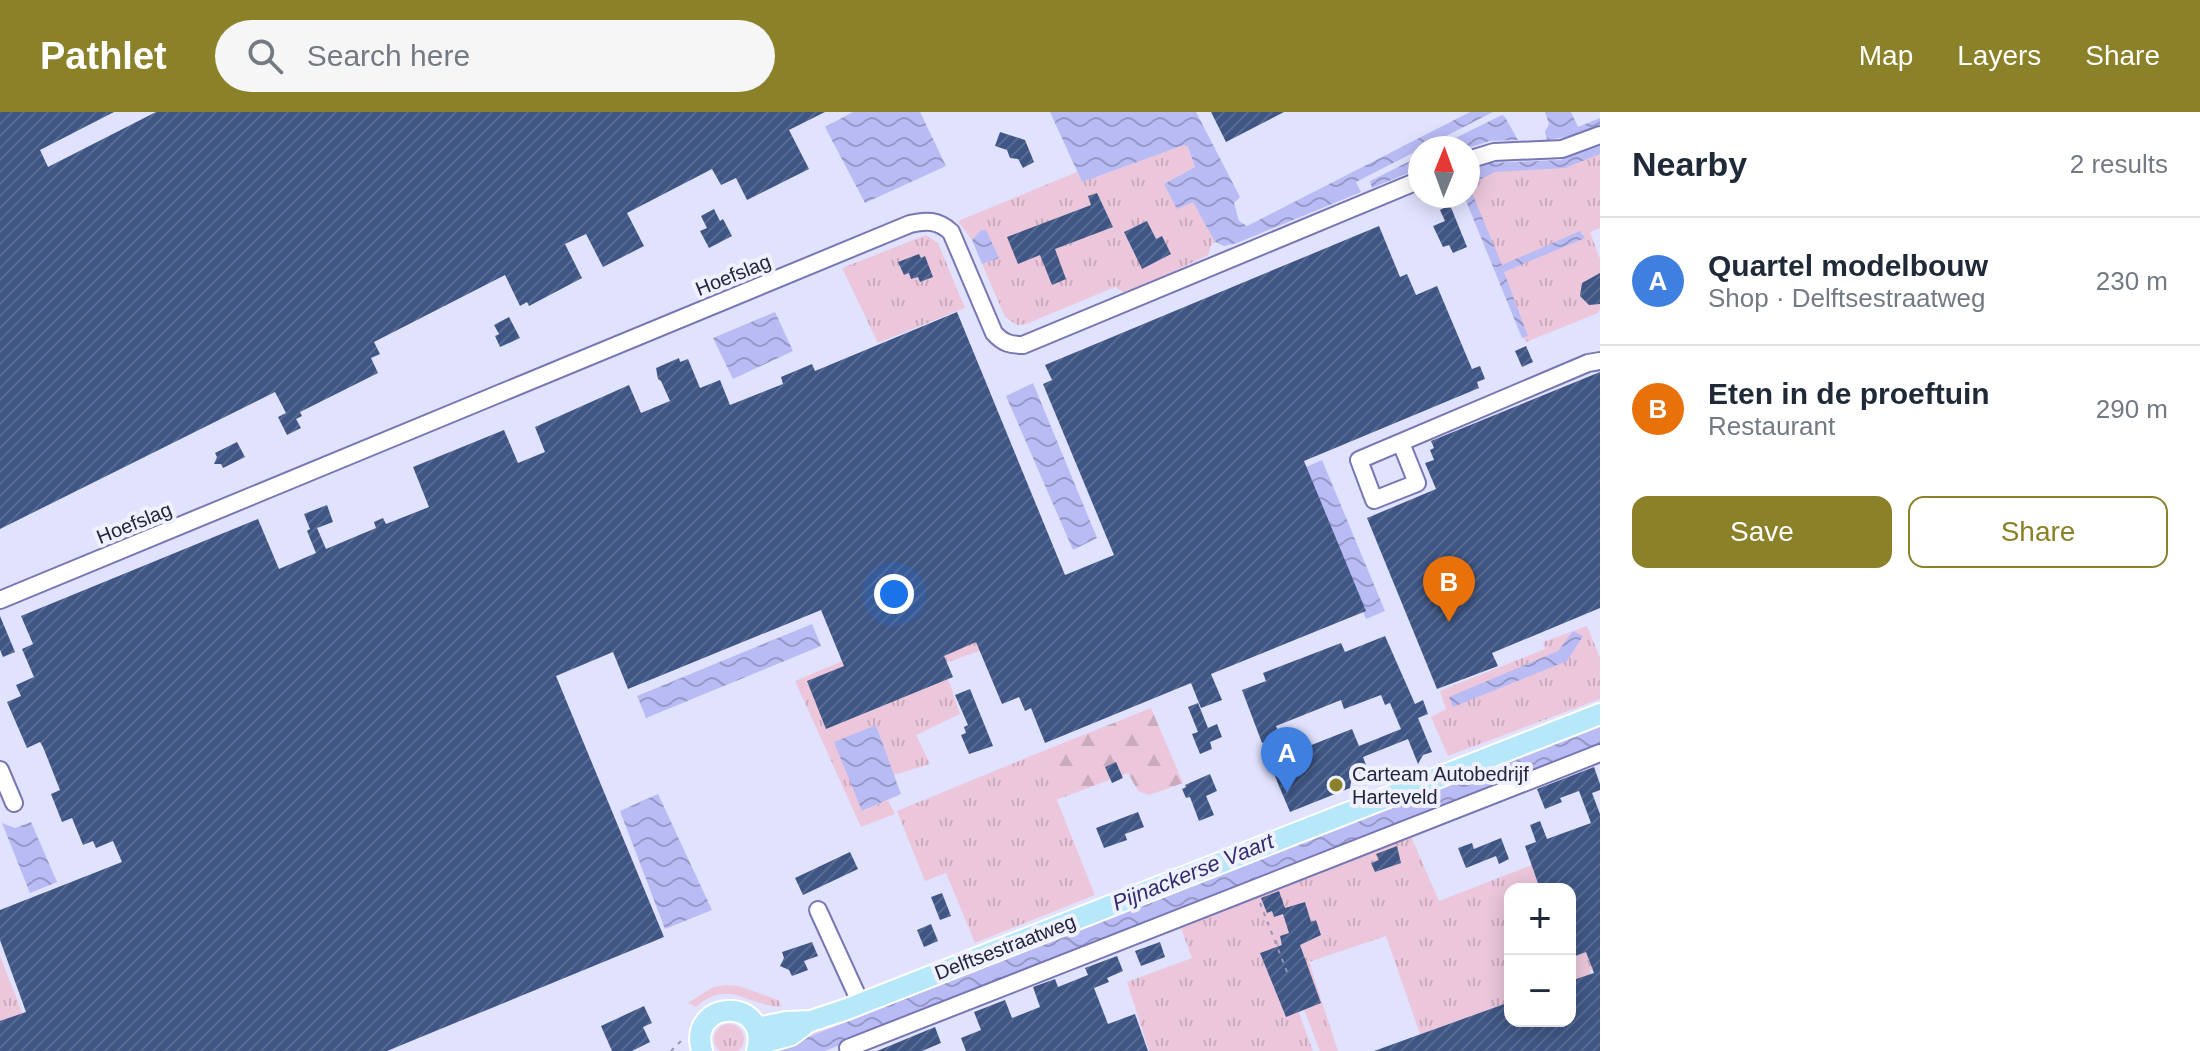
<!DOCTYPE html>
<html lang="en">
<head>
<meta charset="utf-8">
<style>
	:root { --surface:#fff; --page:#f6f6f7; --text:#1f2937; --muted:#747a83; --line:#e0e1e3; --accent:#8a8129 }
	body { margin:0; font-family:Arial,sans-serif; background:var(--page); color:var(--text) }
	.controls { position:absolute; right:24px; bottom:24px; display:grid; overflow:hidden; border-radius:16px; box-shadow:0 4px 20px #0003 }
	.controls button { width:72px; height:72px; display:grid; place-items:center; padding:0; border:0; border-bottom:2px solid var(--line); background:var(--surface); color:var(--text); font:40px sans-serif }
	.compass { position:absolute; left:1408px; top:24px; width:72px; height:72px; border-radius:50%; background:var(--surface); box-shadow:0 4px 20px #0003; rotate:1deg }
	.you { position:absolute; left:894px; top:482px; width:28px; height:28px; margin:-20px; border:6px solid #fff; border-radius:50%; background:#1a73e8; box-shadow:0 0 0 12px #1a73e833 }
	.badge { display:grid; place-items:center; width:52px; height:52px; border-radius:50%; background:var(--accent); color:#fff; font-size:26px; font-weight:700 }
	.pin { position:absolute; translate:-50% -66px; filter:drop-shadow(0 2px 4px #0008) }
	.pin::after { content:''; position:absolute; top:42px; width:28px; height:24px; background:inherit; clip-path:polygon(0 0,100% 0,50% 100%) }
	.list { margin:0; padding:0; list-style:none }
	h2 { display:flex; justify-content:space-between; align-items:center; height:104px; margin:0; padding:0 32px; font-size:34px }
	h2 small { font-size:26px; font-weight:400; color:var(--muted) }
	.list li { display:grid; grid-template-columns:52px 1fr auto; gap:24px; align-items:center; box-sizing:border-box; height:128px; padding:0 32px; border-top:2px solid var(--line) }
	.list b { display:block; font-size:30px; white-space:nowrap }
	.list p { margin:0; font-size:26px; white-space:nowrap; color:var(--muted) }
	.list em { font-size:26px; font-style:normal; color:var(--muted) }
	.actions { display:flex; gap:16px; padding:24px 32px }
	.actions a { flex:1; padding:18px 0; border:2px solid var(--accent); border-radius:16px; text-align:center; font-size:28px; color:var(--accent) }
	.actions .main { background:var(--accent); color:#fff }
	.icon { flex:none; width:44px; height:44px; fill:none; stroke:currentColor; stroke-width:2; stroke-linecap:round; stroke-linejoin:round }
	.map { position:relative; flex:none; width:1600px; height:939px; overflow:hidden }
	header { display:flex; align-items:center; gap:48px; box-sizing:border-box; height:112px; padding:0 40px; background:var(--accent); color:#fff }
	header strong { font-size:38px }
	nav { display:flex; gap:44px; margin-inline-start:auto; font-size:28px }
	.search { width:560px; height:72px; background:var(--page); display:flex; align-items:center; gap:20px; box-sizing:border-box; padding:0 28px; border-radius:44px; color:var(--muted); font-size:30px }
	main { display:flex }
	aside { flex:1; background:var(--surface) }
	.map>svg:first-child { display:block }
</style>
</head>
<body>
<header>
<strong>Pathlet</strong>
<div class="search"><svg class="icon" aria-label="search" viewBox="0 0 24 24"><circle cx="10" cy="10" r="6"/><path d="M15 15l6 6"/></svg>Search here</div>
<nav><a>Map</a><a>Layers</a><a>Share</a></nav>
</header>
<main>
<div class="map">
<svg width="1600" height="939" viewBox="0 0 1600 939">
	<defs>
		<pattern id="grass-tufts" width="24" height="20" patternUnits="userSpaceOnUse" patternTransform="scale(2)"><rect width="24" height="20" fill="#ecc7dc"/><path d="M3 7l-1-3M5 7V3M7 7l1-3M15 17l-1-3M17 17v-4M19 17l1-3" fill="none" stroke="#caabbe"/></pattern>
		<pattern id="forest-firs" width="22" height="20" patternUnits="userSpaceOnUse" patternTransform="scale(2)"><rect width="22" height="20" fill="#ecc7dc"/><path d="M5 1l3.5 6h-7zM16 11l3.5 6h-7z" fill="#caabbe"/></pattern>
		<pattern id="water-waves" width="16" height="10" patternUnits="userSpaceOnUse" patternTransform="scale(2)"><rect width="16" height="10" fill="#b9bbf5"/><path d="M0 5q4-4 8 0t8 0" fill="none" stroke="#9698c8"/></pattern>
		<pattern id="building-hatch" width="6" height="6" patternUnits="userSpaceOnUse" patternTransform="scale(2)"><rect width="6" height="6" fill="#3f5685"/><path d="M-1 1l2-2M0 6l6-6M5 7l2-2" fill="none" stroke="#586b92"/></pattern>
	</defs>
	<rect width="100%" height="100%" fill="#e1e2fd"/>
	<g fill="url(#grass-tufts)">
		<path d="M1187 32 1195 55 1164 72 1193 90 1215 130 1212 132 1208 143 1126 182 1115 175 1026 212 1017 213 1005 205 982 152 998 146 981 118 972 128 958 109 1077 60 1082 70Z"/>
		<path d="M1600 36V116L1590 120 1600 147V197L1598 201 1526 230 1518 216 1468 84V65L1493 53 1563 50Z"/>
		<path d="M926 123 938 131 965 196 878 231 842 156Z"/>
		<path d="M990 487 1007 529 943 552 960 602 916 623 930 652 894 663 876 613 863 699 888 688 895 702 861 715 795 569Z"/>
		<path d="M1587 514 1600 546V587L1448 644 1431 605 1446 597 1440 579 1545 537 1543 530Z"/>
		<path d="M1600 612 782 935 798 924Z"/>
		<path d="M1038 641 1095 783 975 831 946 761 925 769 897 699Z"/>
		<path d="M1410 722 1439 789 1555 744 1567 777H1510V892L1421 925 1386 824 1309 850 1338 939H1320L1288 856 1283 858 1313 939H1149L1127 870 1192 846 1181 816Z"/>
		<path d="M1570 786 1595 856 1590 858 1591 862 1570 870Z"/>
		<path d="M0 844 24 905 0 914Z"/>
		<path d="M725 873 739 874 778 888 782 895C748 895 729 865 696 895L688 891 713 875Z"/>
		<circle cx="729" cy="927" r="15"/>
	</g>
	<path fill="url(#forest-firs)" d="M1151 596 1183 671 1149 683 1138 679 1128 661 1056 688 1038 641Z"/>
	<g fill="url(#water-waves)">
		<path d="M853 0H920L946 54 865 91 825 15Z"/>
		<path d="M1050 0H1196L1240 85 1234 91 1239 109 1247 114 1470 0H1493L1356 70 1361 80 1237 131 1224 134 1215 130 1193 90 1177 97 1164 72 1195 55 1187 32 1082 70Z"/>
		<path d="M1545 0H1571L1578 15 1600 6V13L1578 23 1547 28 1545 20 1549 12Z"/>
		<path d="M1502 3 1505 5 1518 28 1490 29 1468 36H1435Z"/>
		<path d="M1600 34V42L1565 56 1495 60 1471 72 1470 76 1502 153 1580 119 1585 126 1504 160 1528 224 1522 226 1464 84H1468V59L1487 51 1561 48Z"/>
		<path d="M1420 44V56L1372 76 1370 69Z"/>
		<path d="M981 118H986L999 146 982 152 972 128Z"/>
		<path d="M775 200 793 239 733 267 713 226Z"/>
		<path d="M1033 271 1097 426 1073 438 1006 284Z"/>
		<path d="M1322 348 1385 499 1366 507 1304 356Z"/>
		<path d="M812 512 821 534 646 606 637 584Z"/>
		<path d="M1573 519 1583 524 1567 549 1453 595 1449 585 1558 539Z"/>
		<path d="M1600 612V632L825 939H773Z"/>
		<path d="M876 613 901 682 862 699 834 630Z"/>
		<path d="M658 682 712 798 665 817 620 699Z"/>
		<path d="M31 710 57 770 30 781 2 711 15 716Z"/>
	</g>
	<g fill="url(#building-hatch)">
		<path d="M0 0H114L40 38 48 55 156 0H825L789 18 809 57 747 88 736 66 721 73 712 57 627 101 644 134 603 155 586 122 565 132 582 166 529 194 527 190 520 194 505 163 374 230 380 242 371 246 378 261 300 300 302 304 296 307 301 316 287 323 278 305 286 301 275 280 0 417Z"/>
		<path d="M1211 0H1284L1226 30Z"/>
		<path d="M1000 20 1025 28 1034 50 1023 56 1018 47 1010 46 1007 38 995 34Z"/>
		<path d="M1097 81 1113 115 1055 137 1066 167 1052 173 1040 143 1018 152 1007 125 1091 93 1088 84Z"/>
		<path d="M1450 93 1467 135 1453 141 1449 133 1443 135 1433 114 1445 109 1440 98Z"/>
		<path d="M714 97 720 109 723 107 732 124 709 136 700 119 707 116 701 104Z"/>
		<path d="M1147 109 1156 127 1162 124 1171 142 1142 157 1124 120Z"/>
		<path d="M1379 114 1400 165 1407 162 1416 183 1437 174 1472 257 1480 254 1485 267 1477 270 1479 276 1304 349 1366 499 1211 562 1222 588 1201 596 1191 571 1045 631 1031 596 1025 599 1019 585 1002 592 976 530 944 544 953 565 826 617 807 569 844 554 821 498 628 577 613 540 556 564 664 825 387 939H0V909L26 900 0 828V798L122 750 113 729 96 736 93 729 83 733 72 706 62 710 51 682 60 678 43 635 40 630 27 636 7 590 21 584 16 573 34 565 22 537 33 532 21 504 258 407 279 457 316 441 307 419 310 417 304 402 327 393 333 410 317 416 326 437 376 416 374 410 383 406 386 412 429 395 413 355 504 318 518 351 545 340 535 315 629 273 641 301 670 289 661 269 658 267 656 256 679 246 680 250 688 247 700 276 720 268 730 293 783 272 781 265 812 252 815 259 957 200 1065 463 1114 443 1043 272 1052 268 1045 253Z"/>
		<path d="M919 142 921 146 925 144 933 165 920 170 918 165 911 167 909 161 904 163 898 150Z"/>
		<path d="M1600 161V192L1589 193 1580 184 1582 171Z"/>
		<path d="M509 205 520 226 500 235 495 224 499 222 494 213Z"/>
		<path d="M1526 234 1533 250 1522 255 1515 239Z"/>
		<path d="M1600 260V496L1492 541 1498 554 1437 577 1367 406 1436 377 1425 351 1434 348 1430 338 1434 336 1431 329Z"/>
		<path d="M237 330 245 345 223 356 221 352H214L217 345 215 341Z"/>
		<path d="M0 504 15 540 3 545 0 538Z"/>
		<path d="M1385 524 1415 592 1423 588 1428 602 1418 606 1432 640 1423 643 1418 652 1408 627 1363 645 1368 658 1352 664 1350 676 1290 700 1274 662 1280 659 1276 647 1352 617 1359 634 1401 617 1390 591 1385 593 1381 583 1344 597 1341 588 1276 614 1280 624 1262 631 1242 578 1266 569 1263 561 1341 531 1345 540Z"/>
		<path d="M970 577 993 634 969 642 961 623 966 621 964 615 968 613 955 583Z"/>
		<path d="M1198 591 1208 616 1217 612 1222 625 1210 630 1212 637 1200 642 1192 622 1198 620 1188 595Z"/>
		<path d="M1116 650 1123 666 1112 671 1105 655Z"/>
		<path d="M1594 655 1600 672V678L1592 681 1600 702V939H1374L1510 890V909H1570V869L1594 861 1586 840 1570 846V777H1540L1525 734 1536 730 1530 713 1540 709 1547 727 1591 711 1579 679 1560 686 1562 690 1545 697 1537 677Z"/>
		<path d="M1210 662 1217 679 1206 684 1214 703 1199 709 1190 685 1186 686 1182 677 1186 675 1185 673Z"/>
		<path d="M1138 700 1144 715 1125 722 1127 728 1104 736 1096 716Z"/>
		<path d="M1501 726 1509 747 1499 752 1496 744 1466 756 1458 736 1472 731 1474 737Z"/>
		<path d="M1397 734 1401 751 1375 760 1371 751 1379 748 1376 742Z"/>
		<path d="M850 740 858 757 803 783 795 766Z"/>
		<path d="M1279 779 1285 796 1305 790 1311 810 1316 808 1321 823 1300 833 1321 891 1286 905 1260 841 1282 833 1280 824 1289 821 1283 802 1274 805 1272 799 1267 801 1261 786Z"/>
		<path d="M942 781 951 804 940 808 931 785Z"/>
		<path d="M931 812 938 829 924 835 917 818Z"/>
		<path d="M812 830 818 844 804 849 808 858 792 864 789 858 780 854 784 846 782 840Z"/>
		<path d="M1160 830 1165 845 1141 854 1135 839Z"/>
		<path d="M1117 844 1123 859 1107 866 1109 870 1094 876 1108 912 1135 902 1148 939H966L961 926 981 918 974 900 1005 888 1012 906 1040 895 1033 875 1055 867 1058 875 1088 863 1085 856Z"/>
		<path d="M644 894 652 911 643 915 650 930 632 939H612L601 914Z"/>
		<path d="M935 915 941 931 922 939H877Z"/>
	</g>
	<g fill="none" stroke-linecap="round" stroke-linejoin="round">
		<defs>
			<g id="minor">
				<path d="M1468 48 1494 40 1562 37 1600 23"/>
				<path d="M1401 331 1417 371 1374 388 1359 348 1588 251 1600 249"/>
				<path d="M0 488 910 112C926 108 938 108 951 120L994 221C1003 231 1010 233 1023 233L1420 68"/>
				<path d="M0 658 14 691"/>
				<path d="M818 798 861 892"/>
				<path d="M848 936 1600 641"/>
			</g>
			<g id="major">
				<path d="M757 916 786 910 811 909 847 897 1600 602"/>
				<path d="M759 932 791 923 807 911"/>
				<path d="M702 939C687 886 771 885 757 939"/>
			</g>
		</defs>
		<use href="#minor" stroke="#7777b4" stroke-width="20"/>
		<use href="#major" stroke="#fff" stroke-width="24"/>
		<g stroke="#9696b1" stroke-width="2" stroke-dasharray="4 6" stroke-linecap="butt">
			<path d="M1260 791 1289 865"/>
			<path d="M671 939 684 926"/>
		</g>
		<use href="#minor" stroke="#fff" stroke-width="16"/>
		<use href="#major" stroke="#b7e8fa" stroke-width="20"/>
	</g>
	<circle fill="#8a8129" stroke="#f0f1fe" stroke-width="3" cx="1336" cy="673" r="8"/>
	<g text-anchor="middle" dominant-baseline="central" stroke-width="8" stroke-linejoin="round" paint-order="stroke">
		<g font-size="20" fill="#25253e" stroke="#f0f1fe">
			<text transform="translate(733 163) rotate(-22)">Hoefslag</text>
			<text transform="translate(134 411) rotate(-22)">Hoefslag</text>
			<text transform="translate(1005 835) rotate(-21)">Delftsestraatweg</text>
		</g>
		<g font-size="20" fill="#25253e" stroke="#f0f1fe" text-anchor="start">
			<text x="1352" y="662">Carteam Autobedrijf<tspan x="1352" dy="23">Harteveld</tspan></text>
		</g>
		<g font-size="22" font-style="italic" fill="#332c6f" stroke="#f0f1fe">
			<text transform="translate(1193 760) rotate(-22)">Pijnackerse Vaart</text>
		</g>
	</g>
</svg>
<div class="controls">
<button>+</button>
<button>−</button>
</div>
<svg class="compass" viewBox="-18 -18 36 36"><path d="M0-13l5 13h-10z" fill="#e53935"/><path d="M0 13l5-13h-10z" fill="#747a83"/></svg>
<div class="you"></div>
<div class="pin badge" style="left:1287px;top:681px;background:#3f7fe0">A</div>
<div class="pin badge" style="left:1449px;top:510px;background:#e8710a">B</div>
</div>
<aside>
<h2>Nearby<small>2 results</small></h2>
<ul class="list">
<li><span class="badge" style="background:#3f7fe0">A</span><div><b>Quartel modelbouw</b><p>Shop · Delftsestraatweg</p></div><em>230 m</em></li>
<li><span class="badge" style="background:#e8710a">B</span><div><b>Eten in de proeftuin</b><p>Restaurant</p></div><em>290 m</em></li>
</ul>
<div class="actions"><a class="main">Save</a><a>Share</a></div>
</aside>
</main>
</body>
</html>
